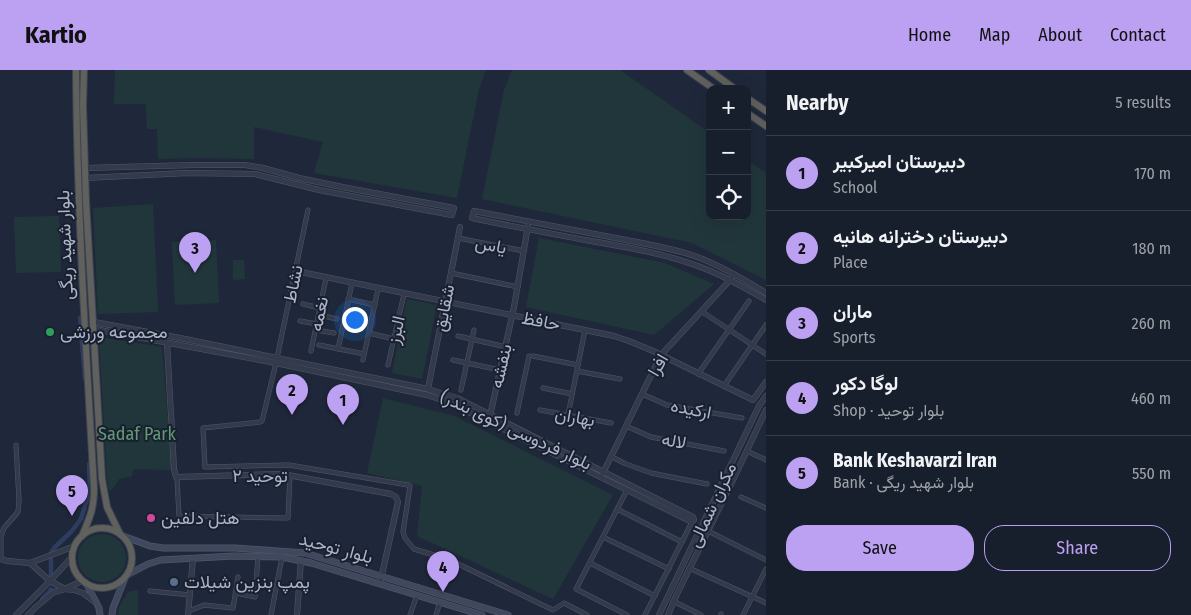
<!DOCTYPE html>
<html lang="en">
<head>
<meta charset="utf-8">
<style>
	:root { --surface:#171e2c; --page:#202734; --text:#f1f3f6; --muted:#9ea2a9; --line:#363c48; --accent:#bca0f2 }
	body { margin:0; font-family:"Fira Sans Condensed",Vazirmatn,sans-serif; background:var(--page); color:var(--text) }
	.controls { position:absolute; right:15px; top:15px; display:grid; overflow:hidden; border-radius:10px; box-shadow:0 5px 20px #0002 }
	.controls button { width:45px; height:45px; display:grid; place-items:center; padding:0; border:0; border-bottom:1px solid var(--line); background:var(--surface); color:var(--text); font:25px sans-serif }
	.you { position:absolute; left:354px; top:249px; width:18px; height:18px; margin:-12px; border:4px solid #fff; border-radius:50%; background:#1a73e8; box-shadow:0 0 0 8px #1a73e833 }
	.badge { display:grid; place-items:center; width:32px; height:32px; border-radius:50%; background:var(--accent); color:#111; font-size:16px; font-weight:700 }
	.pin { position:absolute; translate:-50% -41px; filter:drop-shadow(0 1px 2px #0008) }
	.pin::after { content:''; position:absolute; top:26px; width:18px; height:15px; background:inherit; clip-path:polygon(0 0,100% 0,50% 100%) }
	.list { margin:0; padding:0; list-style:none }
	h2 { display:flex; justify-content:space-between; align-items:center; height:65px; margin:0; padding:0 20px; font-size:21px }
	h2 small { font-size:16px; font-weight:400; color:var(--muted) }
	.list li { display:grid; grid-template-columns:32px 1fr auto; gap:15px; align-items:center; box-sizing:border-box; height:75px; padding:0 20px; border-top:1px solid var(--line) }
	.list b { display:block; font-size:19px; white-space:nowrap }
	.list p { margin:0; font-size:16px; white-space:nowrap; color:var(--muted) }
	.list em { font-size:16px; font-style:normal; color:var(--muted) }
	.actions { display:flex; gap:10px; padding:15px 20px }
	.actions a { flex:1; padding:11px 0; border:1px solid var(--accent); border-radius:20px; text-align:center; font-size:18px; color:var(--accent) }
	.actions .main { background:var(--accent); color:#111 }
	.icon { flex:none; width:28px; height:28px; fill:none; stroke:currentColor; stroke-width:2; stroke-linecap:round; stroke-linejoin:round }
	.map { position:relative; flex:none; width:766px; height:545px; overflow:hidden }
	header { display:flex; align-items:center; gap:30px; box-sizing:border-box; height:70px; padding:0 25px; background:var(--accent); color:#111 }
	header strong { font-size:24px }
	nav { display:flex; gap:28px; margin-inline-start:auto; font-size:18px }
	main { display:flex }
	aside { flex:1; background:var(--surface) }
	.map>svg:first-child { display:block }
</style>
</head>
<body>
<header>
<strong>Kartio</strong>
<nav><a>Home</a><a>Map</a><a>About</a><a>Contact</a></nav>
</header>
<main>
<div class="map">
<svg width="766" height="545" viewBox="0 0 766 545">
	<rect width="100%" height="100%" fill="#1f283a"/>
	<g fill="#21363b">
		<path d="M115 0H486L479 19 457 128 314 103 323 72 254 57V89L197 88 158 89 157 59H147L146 34H114Z"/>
		<path d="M512 0H620L710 63V146H747V90L766 103V210L692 173 482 129 504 20Z"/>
		<path d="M153 134 158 242 98 244 93 138Z"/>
		<path d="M59 146 61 202 16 203 14 147Z"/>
		<path d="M539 168 665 193 714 214 654 265 526 237Z"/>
		<path d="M216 170 219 233 175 235 172 172Z"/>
		<path d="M233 190H244L245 209 233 210Z"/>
		<path d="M407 229 437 235 422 309 392 303Z"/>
		<path d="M99 267 162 277 172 400 133 399 132 406 119 409 112 420H109L107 407Z"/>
		<path d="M383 328 454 346 613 425 553 529 417 466 422 416 367 403Z"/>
		<circle cx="102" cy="488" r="24"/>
		<path d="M138 520V545H117L119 537 128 522Z"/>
	</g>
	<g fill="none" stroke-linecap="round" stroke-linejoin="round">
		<g stroke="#2d3c5f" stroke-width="4.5">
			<path d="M80 248 85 308"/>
			<path d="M51 483 54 478 71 462 81 449 86 432 90 423 89 394"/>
			<path d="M51 506V489"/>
			<path d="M42 529 49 522 51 519"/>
		</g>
		<defs>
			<g id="minor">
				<path d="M458 168 524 181"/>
				<path d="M451 203 518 217"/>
				<path d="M348 229 375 235"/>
				<path d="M303 234 320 238"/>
				<path d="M701 241 766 284"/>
				<path d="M319 245 337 249"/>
				<path d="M344 249 371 254"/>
				<path d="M300 251 317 254"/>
				<path d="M316 260 334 263"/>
				<path d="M369 263 394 269"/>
				<path d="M458 266 506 277"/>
				<path d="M319 275 364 284"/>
				<path d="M338 279 352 213"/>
				<path d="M311 281 326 208"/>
				<path d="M533 286 578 295"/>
				<path d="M277 288 308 140"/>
				<path d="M363 290 378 219"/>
				<path d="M453 290 500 300"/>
				<path d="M276 293 262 351 260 352 203 358 205 397 289 395 408 415 410 416 403 462 405 468 414 479 450 490 553 540 564 533 587 545"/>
				<path d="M388 295 404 224"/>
				<path d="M577 301 620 309"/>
				<path d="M698 304 749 231"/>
				<path d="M724 316 766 255"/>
				<path d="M543 318 572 324"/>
				<path d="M461 320 474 260"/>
				<path d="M642 324 667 335 742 348"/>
				<path d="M540 340 611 353"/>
				<path d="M517 343 529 286"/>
				<path d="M568 345 585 260"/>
				<path d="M626 356 651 367 724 381"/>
				<path d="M747 381 766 390"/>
				<path d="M612 387 626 394 651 403 707 414"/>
				<path d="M177 408 179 446 288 448 290 405"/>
				<path d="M741 427 766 438"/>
				<path d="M617 439 682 472"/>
				<path d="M708 461 766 490"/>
				<path d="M603 467 669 499"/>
				<path d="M1 489V466L4 458 18 442 19 430 16 375"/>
				<path d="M590 493 655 526"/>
				<path d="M689 498 766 533"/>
				<path d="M150 521 190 525"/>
				<path d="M236 523 255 527 258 486"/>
				<path d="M673 531 701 545"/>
				<path d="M189 541 204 535 233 538 238 507"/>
				<path d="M271 545 282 487"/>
				<path d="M410 545 417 525"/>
				<path d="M436 545 440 532"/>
				<path d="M627 545 576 519 627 420"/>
				<path d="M645 545 692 452"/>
				<path d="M721 545V544"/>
				<path d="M743 545 766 499"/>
			</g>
			<g id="tertiary">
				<path d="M85 98 194 95H245L263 98 299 108 342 117 454 138 452 145 319 120 255 104 187 103 85 108"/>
				<path d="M296 201 614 266 629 271 653 281 753 330 766 312"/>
				<path d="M766 223C745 210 723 197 700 188 683 181 665 178 647 174L474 141 472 148C510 156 548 163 585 170 627 177 669 184 708 200 728 208 747 219 766 230"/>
				<path d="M94 252 180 268 428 319 457 328 693 447 694 450 692 452 448 332 427 325 276 293 94 259"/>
				<path d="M167 273 174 399 176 407 282 404 391 424 396 427 398 432 381 509"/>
				<path d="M428 319 460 157"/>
				<path d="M490 346 514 237 528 156"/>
				<path d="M603 403 661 285 732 208"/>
				<path d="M0 489 7 491 30 493 75 476"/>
				<path d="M30 493 50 511 65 519 74 520 83 523 95 532"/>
				<path d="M16 545 50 511 72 487"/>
				<path d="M28 545 36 537 54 522 65 519 82 511"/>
				<path d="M188 545 193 488"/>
				<path d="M297 545 301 490"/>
				<path d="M659 545 759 336 766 326"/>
				<path d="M668 545 677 524 735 406 766 340"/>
			</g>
			<g id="secondary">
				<path d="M123 466 150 476 163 478H235L305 483 508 545"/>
				<path d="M127 505 148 494 161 490 234 486 282 487 311 493 482 545"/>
				<path d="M86 513 99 538 100 545"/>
				<path d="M112 545 113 538 125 508"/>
			</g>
			<g id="trunk">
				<path d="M76 0C77 140 86 279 94 418 94 439 90 447 82 466"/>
				<path d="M84 0 83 35 86 131 102 409 107 437 120 464"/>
				<path d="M687 0 714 19"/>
				<path d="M709 0 735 19"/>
				<path d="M747 28 766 41"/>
				<path d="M747 43 766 56"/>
				<circle cx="102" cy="488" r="30"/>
			</g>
		</defs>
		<use href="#minor" stroke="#505768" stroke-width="5"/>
		<use href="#tertiary" stroke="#505768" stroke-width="6"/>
		<use href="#secondary" stroke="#505768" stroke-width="7"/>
		<use href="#trunk" stroke="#3d4455" stroke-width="8"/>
		<use href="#minor" stroke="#323a4b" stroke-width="4"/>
		<use href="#tertiary" stroke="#323a4b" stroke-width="5"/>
		<use href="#secondary" stroke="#40485e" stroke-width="5.5"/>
		<use href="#trunk" stroke="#60605d" stroke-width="6"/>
	</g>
	<circle fill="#2e9e5b" stroke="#181f2f" stroke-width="2" cx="50" cy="262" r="5"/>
	<circle fill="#d1479c" stroke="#181f2f" stroke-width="2" cx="151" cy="448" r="5"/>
	<circle fill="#5c6f8a" stroke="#181f2f" stroke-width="2" cx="174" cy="512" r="5"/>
	<g text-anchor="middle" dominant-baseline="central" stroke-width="4" stroke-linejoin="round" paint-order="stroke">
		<g font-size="18" fill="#adb4c7" stroke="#181f2f">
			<text transform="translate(65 175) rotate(-92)">بلوار شهید ریگی</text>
			<text transform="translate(491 175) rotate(11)">یاس</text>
			<text transform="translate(293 214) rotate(-78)">نشاط</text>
			<text transform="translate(444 238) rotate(-79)">شقایق</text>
			<text transform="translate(319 244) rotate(-79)">نغمه</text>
			<text transform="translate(541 251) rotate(11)">حافظ</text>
			<text transform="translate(396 260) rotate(-77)">البرز</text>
			<text transform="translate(658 295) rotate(-60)">افرا</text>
			<text transform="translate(501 296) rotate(-77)">بنفشه</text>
			<text transform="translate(691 339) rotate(11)">ارکیده</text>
			<text transform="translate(575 347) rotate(10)">بهاران</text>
			<text transform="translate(516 360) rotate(25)">بلوار فردوسی (کوی بندر)</text>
			<text transform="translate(674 371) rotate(10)">لاله</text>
			<text x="260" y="406">توحید ۲</text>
			<text transform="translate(712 435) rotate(-65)">مکران شمالی</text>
			<text transform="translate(336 478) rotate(15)">بلوار توحید</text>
		</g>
		<g font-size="18" fill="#adb4c7" stroke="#181f2f" text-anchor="start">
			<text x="60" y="262">مجموعه ورزشی</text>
			<text x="161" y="448">هتل دلفین</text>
			<text x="184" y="512">پمپ بنزین شیلات</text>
		</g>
		<g font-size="18" fill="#629a75" stroke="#181f2f">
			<text x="137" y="364">Sadaf Park</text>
		</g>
	</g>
</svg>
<div class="controls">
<button>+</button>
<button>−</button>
<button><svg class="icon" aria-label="locate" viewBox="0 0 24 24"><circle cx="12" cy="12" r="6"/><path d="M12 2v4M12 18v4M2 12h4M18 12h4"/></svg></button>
</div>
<div class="you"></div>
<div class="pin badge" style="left:343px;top:355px">1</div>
<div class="pin badge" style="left:292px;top:345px">2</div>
<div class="pin badge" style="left:195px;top:203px">3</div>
<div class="pin badge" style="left:443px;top:522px">4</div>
<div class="pin badge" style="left:72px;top:446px">5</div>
</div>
<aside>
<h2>Nearby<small>5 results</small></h2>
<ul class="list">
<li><span class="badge">1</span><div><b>دبیرستان امیرکبیر</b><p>School</p></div><em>170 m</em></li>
<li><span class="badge">2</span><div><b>دبیرستان دخترانه هانیه</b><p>Place</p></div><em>180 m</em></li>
<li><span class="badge">3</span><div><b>ماران</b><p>Sports</p></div><em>260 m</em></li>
<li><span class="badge">4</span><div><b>لوگا دکور</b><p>Shop · بلوار توحید</p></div><em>460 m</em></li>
<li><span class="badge">5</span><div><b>Bank Keshavarzi Iran</b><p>Bank · بلوار شهید ریگی</p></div><em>550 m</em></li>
</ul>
<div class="actions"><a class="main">Save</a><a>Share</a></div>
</aside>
</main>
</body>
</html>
